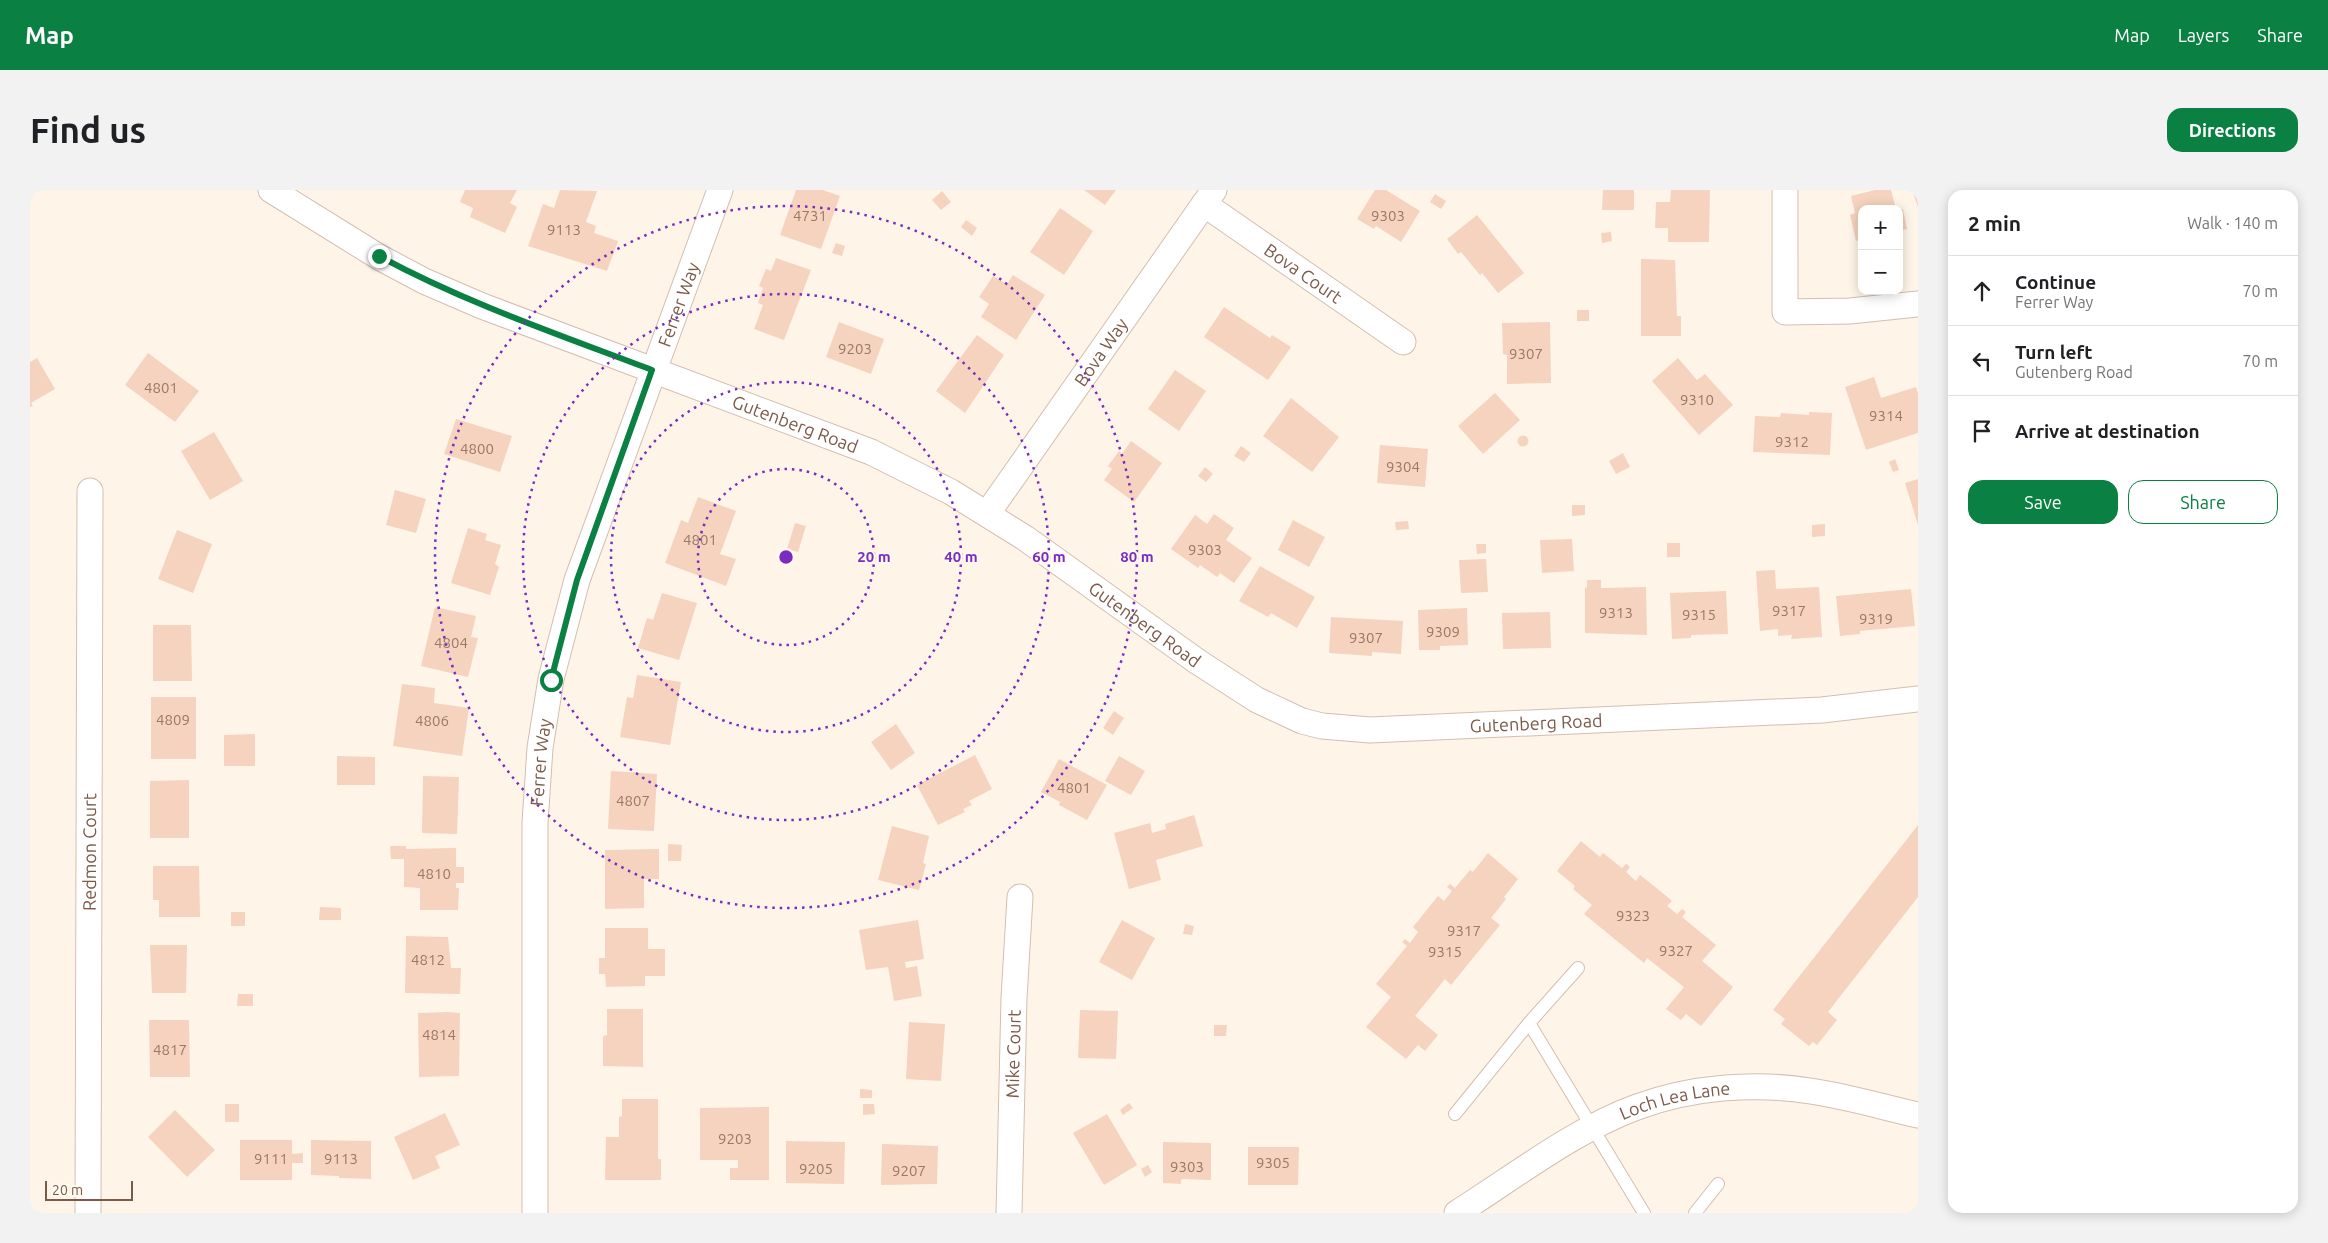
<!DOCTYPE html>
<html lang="en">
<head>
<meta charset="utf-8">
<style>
	:root { --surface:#fff; --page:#f2f2f2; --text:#202124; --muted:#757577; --line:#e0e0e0; --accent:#0b8043 }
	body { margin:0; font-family:Ubuntu,sans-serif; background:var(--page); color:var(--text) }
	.controls { position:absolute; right:15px; top:15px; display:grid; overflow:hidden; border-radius:10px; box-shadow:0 2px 12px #0003 }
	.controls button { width:45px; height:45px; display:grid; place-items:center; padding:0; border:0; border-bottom:1px solid var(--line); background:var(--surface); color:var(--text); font:25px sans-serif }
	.scale { position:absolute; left:15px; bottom:12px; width:88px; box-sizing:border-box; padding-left:5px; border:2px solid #7b5a49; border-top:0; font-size:14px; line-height:18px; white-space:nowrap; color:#7b5a49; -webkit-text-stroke:4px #fff9f0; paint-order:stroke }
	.stop { position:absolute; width:15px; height:15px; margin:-11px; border:4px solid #0b8043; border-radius:50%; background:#fff }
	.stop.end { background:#0b8043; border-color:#fff; box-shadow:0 1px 5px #0008 }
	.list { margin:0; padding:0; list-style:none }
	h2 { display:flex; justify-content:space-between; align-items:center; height:65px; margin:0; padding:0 20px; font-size:21px }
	h2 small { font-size:16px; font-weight:400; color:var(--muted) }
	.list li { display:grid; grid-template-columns:32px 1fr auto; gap:15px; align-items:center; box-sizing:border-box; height:70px; padding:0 20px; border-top:1px solid var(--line) }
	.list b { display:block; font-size:19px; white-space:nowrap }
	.list p { margin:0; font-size:16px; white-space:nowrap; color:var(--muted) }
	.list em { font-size:16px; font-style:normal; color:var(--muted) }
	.actions { display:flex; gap:10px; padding:15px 20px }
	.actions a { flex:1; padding:11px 0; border:1px solid var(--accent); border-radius:15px; text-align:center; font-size:18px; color:var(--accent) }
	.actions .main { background:var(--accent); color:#fff }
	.icon { flex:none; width:28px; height:28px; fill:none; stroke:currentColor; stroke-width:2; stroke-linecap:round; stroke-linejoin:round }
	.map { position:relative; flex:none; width:1888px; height:1023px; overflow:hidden; border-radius:15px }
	header { display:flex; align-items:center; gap:30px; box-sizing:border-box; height:70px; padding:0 25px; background:var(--accent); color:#fff }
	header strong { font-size:24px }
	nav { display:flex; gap:28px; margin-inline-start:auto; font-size:18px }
	.intro { display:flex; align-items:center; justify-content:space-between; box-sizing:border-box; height:120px; padding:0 30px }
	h1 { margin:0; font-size:35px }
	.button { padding:12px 22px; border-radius:15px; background:var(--accent); color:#fff; font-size:18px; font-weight:700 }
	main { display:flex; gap:30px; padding:0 30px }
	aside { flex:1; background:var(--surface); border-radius:15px; box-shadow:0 2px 12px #0003 }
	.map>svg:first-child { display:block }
</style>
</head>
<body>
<header>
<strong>Map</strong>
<nav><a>Map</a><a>Layers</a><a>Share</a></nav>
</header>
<div class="intro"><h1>Find us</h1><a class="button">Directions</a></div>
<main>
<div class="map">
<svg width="1888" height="1023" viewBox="0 0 1888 1023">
	<rect width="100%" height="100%" fill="#fef5e8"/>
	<g fill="#f5d3be">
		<path d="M435 0H487L480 13 487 17 475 43 440 27 443 18 430 12Z"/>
		<path d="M530 0 567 1 556 32 566 36 564 43 588 51 577 81 498 56 513 14 524 18Z"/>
		<path d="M766 0H793L810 6 791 59 750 45Z"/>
		<path d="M1054 0H1086L1075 15Z"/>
		<path d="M1345 0H1356L1390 21 1371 52 1346 36 1344 39 1327 29Z"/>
		<path d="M1573 0H1604V20H1572Z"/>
		<path d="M1641 0H1680L1679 52H1638V38H1625L1626 12H1640Z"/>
		<path d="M1845 0H1861L1866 19H1832V49L1826 51 1820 25 1825 23 1821 6Z"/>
		<path d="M1882 0H1888V17Z"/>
		<path d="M912 1 921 12 911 20 902 10Z"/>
		<path d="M1405 4 1416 11 1411 19 1400 12Z"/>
		<path d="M1030 18 1063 41 1034 85 1000 62Z"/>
		<path d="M1873 19 1877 39 1869 41V20Z"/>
		<path d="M1447 25 1494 83 1468 103 1452 83 1450 85 1431 62 1428 64 1417 49Z"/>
		<path d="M936 30 947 38 942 46 931 37Z"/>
		<path d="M1581 42 1582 51 1572 53 1571 43Z"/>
		<path d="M806 53 815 56 812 66 802 63Z"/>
		<path d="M746 68 781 80 754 150 724 139 733 115 728 113 733 98 729 96 736 79 741 81Z"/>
		<path d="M1611 69 1645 70 1647 126H1651V146H1611Z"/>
		<path d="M983 85 1015 105 986 150 951 127 959 114 949 107 963 86 977 94Z"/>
		<path d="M1194 117 1240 148 1242 145 1261 157 1238 190 1174 147Z"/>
		<rect x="1547" y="120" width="12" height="11"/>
		<path d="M809 132 854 149 841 184 796 167Z"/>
		<path d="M1520 132 1521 193 1477 194V165L1473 164 1472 133Z"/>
		<path d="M947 145 974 165 935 223 906 201Z"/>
		<path d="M118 163 169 201 145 232 95 195Z"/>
		<path d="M7 168 25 199 1 213 3 216 0 217V172Z"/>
		<path d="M1648 168 1667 190 1675 184 1703 215 1669 245 1622 191Z"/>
		<path d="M1145 180 1176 201 1149 241 1118 219Z"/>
		<path d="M1844 187 1851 208 1886 197 1888 204V243L1836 260 1815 197Z"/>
		<path d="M1465 203 1490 230 1453 264 1428 236Z"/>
		<path d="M1261 208 1309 247 1282 282 1233 246Z"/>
		<path d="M1779 222 1802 223 1800 265 1723 262 1725 226 1750 227 1751 223 1779 225Z"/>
		<path d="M426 229 482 246 470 282 414 264Z"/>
		<path d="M184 242 213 291 180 310 151 261Z"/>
		<circle cx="1493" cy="251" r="5.5"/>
		<path d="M1101 251 1132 273 1104 312 1074 290 1082 279 1078 276 1089 261 1092 264Z"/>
		<path d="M1350 255 1398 259 1395 297 1347 293Z"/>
		<path d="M1211 256 1221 263 1214 272 1204 266Z"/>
		<path d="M1593 263 1600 277 1586 284 1579 271Z"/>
		<path d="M1865 269 1869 280 1863 282 1859 272Z"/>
		<path d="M1175 277 1183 284 1176 292 1168 286Z"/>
		<path d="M1888 289V335L1875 293Z"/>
		<path d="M365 300 396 309 386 343 356 335Z"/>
		<path d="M668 307 706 321 690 364 706 369 696 396 635 373 651 330 658 333Z"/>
		<path d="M1542 315H1555V325L1542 326Z"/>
		<path d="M1184 324 1204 338 1196 350 1222 368 1204 393 1190 383 1187 387 1170 375 1168 378 1141 359 1165 325 1177 334Z"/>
		<path d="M1263 330 1295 347 1279 377 1248 360Z"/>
		<path d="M1378 331 1379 339 1366 340 1365 332Z"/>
		<path d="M765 333 776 336 768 362 757 359Z"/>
		<path d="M1795 334V346L1782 347V335Z"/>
		<path d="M438 338 457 344 455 350 471 355 465 374 469 377 460 405 421 393Z"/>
		<path d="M147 340 182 354 163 403 128 389Z"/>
		<path d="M1542 349 1544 381 1512 383 1510 350Z"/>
		<rect x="1637" y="353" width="13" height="14"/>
		<path d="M1446 354H1456V363L1447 364Z"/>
		<path d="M1456 369 1458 402 1431 403 1429 370Z"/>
		<path d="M1230 376 1285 407 1267 438 1241 423 1238 427 1209 411Z"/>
		<path d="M1745 380 1746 399 1789 397 1792 447 1761 449 1762 445 1748 446V439L1730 441 1726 381Z"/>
		<path d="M1557 390H1571V398L1616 397 1617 445 1555 443V397L1557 398Z"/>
		<path d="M1881 399 1885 436 1830 441V444L1810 446 1806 406Z"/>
		<path d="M1696 401 1698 444 1661 445V448L1642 449 1640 403Z"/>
		<path d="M632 403 667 413 649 470 608 458 617 428 623 430Z"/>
		<path d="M405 417 446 426 441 447 448 448 438 487 391 476Z"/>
		<path d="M1437 418 1438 455 1410 456V460H1389L1388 420Z"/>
		<path d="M1520 422 1521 458 1473 459 1472 423Z"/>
		<path d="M1301 427 1373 431 1371 464 1342 462V466L1299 463Z"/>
		<path d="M123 435H161L162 491H123Z"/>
		<path d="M607 485 651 492 640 555 590 547 597 507 603 508Z"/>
		<path d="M372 494 405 498 404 513 439 518 432 566 363 556Z"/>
		<rect x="121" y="507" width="45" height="62"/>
		<path d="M1084 521 1094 528 1083 545 1073 538Z"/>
		<path d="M866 534 885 563 861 580 841 552Z"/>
		<path d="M225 544V576H194V545Z"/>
		<path d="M945 565 962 599 939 611 942 615 933 619 935 622 908 635 887 595Z"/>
		<path d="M307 566 345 567V595H307Z"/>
		<path d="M1089 566 1115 581 1101 605 1075 591Z"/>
		<path d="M1029 569 1077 595 1057 630 1029 615 1030 612 1011 602Z"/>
		<path d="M581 581 627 584 624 641 578 639Z"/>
		<path d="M393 586 429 587 427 644 392 643Z"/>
		<path d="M159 590V648H120V591Z"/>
		<path d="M1164 625 1173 656 1126 670 1131 690 1099 699 1084 643 1120 633 1122 643 1136 639 1135 634Z"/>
		<path d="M1888 635V707L1798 822 1807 830 1787 855 1783 852 1779 856 1751 834 1755 829 1743 820Z"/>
		<path d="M862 636 899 646 893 673 896 674 889 700 848 690Z"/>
		<path d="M1551 651 1570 667 1573 663 1592 678 1596 674 1598 675 1600 677 1596 682 1606 691 1610 685 1629 700 1642 711 1637 716 1647 724 1652 719 1656 722 1652 727 1686 755 1672 771 1703 797 1671 836 1656 824 1651 830 1636 819 1654 797 1617 768 1614 773 1554 724 1562 715 1543 699 1545 696 1527 681Z"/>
		<path d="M638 654 652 655 651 671H638Z"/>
		<path d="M360 656H376V659L426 658V677H434V693H426V698H429L428 720H390V698L374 697V669H361Z"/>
		<path d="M629 659V689H614V718L575 719V660Z"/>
		<path d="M1458 663 1488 689 1474 707 1476 709 1461 728 1470 735 1421 795 1415 789 1385 826 1408 845 1395 861 1388 855 1376 869 1336 837 1361 807 1346 794 1377 756 1372 752 1375 749 1380 753 1388 742 1383 737 1408 706 1414 711 1422 701 1417 697 1420 694 1425 698 1440 680 1443 682Z"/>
		<path d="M123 676H169L170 727H129V710H123Z"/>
		<path d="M290 717 311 718V730H289Z"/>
		<rect x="201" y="722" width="14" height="14"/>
		<path d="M888 730 894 769 875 772 876 778 887 776 892 806 864 811 858 777 836 780 829 740Z"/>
		<path d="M1092 730 1125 748 1102 790 1069 772Z"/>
		<path d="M1155 734 1164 736 1162 745 1153 744Z"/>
		<path d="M575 738H618V759H635V786H615V796L576 797 575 784H569V768H575Z"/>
		<path d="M376 746 418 747 421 778H431L430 804 375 803Z"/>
		<path d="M120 755H157L156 803H122Z"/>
		<path d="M208 804H223V816H207Z"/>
		<path d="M577 819H613V877L573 876V846L577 845Z"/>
		<path d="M1050 820 1088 821 1086 869 1048 868Z"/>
		<path d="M418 822 430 823 429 886 389 887 388 823Z"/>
		<path d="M119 830H159L160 887H120Z"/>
		<path d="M879 832 915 834 911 891 876 889Z"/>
		<path d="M1184 835H1197L1196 846H1184Z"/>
		<path d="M830 899 842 900V908H830Z"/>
		<path d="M592 909H628V969H631V990H575L576 947H589V927L592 926Z"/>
		<path d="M1099 913 1103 918 1093 925 1090 920Z"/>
		<rect x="195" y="914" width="14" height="18"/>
		<path d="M833 914H844L845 924 833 925Z"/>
		<path d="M739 917V990H700V978H708V970H670V918Z"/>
		<path d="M145 920 185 960 157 987 118 947Z"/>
		<path d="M415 923 430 955 405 966 410 978 383 990 364 947Z"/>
		<path d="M1077 924 1107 975 1074 995 1043 943Z"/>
		<path d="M210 950H262V964L273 963V973H262V990H210Z"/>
		<path d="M281 950 341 951V989L309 988V986L281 985Z"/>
		<path d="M756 951 815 952 814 994 756 993Z"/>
		<path d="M1133 952 1181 953V990L1153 989 1151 990V994L1133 993Z"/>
		<path d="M852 954 908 956 907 994 851 995Z"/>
		<path d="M1218 957H1269L1268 995H1218Z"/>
		<path d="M1118 975 1122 982 1115 987 1111 979Z"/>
	</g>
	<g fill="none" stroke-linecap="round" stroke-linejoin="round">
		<defs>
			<g id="service">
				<path d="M1548 778 1499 833 1614 1023"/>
				<path d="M1425 924 1499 833"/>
				<path d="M1665 1023 1688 994"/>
			</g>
			<g id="minor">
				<path id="s1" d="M241 0 349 67 394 91 452 116 841 262 921 302 995 348 1168 472 1227 510 1272 531 1292 536 1340 540 1792 520 1888 509"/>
				<path d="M1755 0V122L1820 121 1888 114"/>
				<path id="s2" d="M1174 14 1373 152"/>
				<path id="s3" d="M957 324 1184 0"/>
				<path id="s4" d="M58 1023 60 301"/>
				<path id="s5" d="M505 1023V633L510 558 521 489 547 390 690 0"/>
				<path id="s6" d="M979 1023 984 808 990 707"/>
				<path id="s7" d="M1427 1023C1484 987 1544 940 1607 917 1661 897 1724 892 1780 901 1816 906 1852 917 1888 925"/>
			</g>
		</defs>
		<use href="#service" stroke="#d4beaf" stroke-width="14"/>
		<use href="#minor" stroke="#d4beaf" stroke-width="27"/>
		<use href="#service" stroke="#fff" stroke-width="12"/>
		<use href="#minor" stroke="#fff" stroke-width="25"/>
	</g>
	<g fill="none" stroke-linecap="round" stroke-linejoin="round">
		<path stroke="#0b8043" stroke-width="6" d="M349 66C436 113 530 145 622 180L547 390 521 490"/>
	</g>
	<g fill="none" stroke="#7b2cbf" stroke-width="2.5" stroke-dasharray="2.5 5">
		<circle cx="756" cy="367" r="88"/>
		<circle cx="756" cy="367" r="175"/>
		<circle cx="756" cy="367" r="263"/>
		<circle cx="756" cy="367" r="351"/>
	</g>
	<g text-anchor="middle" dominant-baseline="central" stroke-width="4" stroke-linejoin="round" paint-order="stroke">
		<g font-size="15" fill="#9a7866">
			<text x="780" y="25">4731</text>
			<text x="1358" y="25">9303</text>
			<text x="534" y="39">9113</text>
			<text x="825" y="158">9203</text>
			<text x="1496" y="163">9307</text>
			<text x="131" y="197">4801</text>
			<text x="1667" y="209">9310</text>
			<text x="1856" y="225">9314</text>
			<text x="1762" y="251">9312</text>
			<text x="447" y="258">4800</text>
			<text x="1373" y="276">9304</text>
			<text x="670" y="349">4801</text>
			<text x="1175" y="359">9303</text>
			<text x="1759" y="420">9317</text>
			<text x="1586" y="422">9313</text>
			<text x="1669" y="424">9315</text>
			<text x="1846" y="428">9319</text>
			<text x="1413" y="441">9309</text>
			<text x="1336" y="447">9307</text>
			<text x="421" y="452">4804</text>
			<text x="143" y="529">4809</text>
			<text x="402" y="530">4806</text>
			<text x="1044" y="597">4801</text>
			<text x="603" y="610">4807</text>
			<text x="404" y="683">4810</text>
			<text x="1603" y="725">9323</text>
			<text x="1434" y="740">9317</text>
			<text x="1646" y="760">9327</text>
			<text x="1415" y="761">9315</text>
			<text x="398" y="769">4812</text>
			<text x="409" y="844">4814</text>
			<text x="140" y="859">4817</text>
			<text x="705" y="948">9203</text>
			<text x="241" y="968">9111</text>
			<text x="311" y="968">9113</text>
			<text x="1243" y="972">9305</text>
			<text x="1157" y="976">9303</text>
			<text x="786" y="978">9205</text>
			<text x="879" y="980">9207</text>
		</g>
		<g font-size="18" fill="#7b5a49" stroke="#fff9f0">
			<text stroke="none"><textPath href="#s2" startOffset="121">Bova Court</textPath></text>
			<text stroke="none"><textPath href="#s5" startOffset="931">Ferrer Way</textPath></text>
			<text stroke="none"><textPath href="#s3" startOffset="198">Bova Way</textPath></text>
			<text stroke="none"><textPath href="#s1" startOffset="576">Gutenberg Road</textPath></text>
			<text stroke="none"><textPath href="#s1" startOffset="981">Gutenberg Road</textPath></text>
			<text stroke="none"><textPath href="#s1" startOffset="1401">Gutenberg Road</textPath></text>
			<text stroke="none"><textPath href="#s5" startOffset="451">Ferrer Way</textPath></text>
			<text stroke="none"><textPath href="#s4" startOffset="361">Redmon Court</textPath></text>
			<text stroke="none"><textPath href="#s6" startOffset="159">Mike Court</textPath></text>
			<text stroke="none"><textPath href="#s7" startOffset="248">Loch Lea Lane</textPath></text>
		</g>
	</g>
	<circle cx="756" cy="367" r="8" fill="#7b2cbf" stroke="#fff9f0" stroke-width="2.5"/>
	<g font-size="15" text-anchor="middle" font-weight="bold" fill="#7b2cbf" stroke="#fff9f0" stroke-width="4" stroke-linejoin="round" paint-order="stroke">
		<text x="844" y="372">20 m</text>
		<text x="931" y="372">40 m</text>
		<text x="1019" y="372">60 m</text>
		<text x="1107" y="372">80 m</text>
	</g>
</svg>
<div class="controls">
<button>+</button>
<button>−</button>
</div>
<div class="scale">20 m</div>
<div class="stop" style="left:521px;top:490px"></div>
<div class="stop end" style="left:349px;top:66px"></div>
</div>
<aside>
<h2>2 min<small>Walk · 140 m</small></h2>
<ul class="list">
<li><svg class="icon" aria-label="ahead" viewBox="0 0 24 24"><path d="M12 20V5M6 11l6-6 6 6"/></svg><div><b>Continue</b><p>Ferrer Way</p></div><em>70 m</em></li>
<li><svg class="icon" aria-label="left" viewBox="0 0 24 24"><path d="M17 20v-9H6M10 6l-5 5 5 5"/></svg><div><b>Turn left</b><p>Gutenberg Road</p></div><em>70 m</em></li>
<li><svg class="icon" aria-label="arrive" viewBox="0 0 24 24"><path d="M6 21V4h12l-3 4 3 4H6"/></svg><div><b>Arrive at destination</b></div></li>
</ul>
<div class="actions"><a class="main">Save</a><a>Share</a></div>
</aside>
</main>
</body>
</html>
